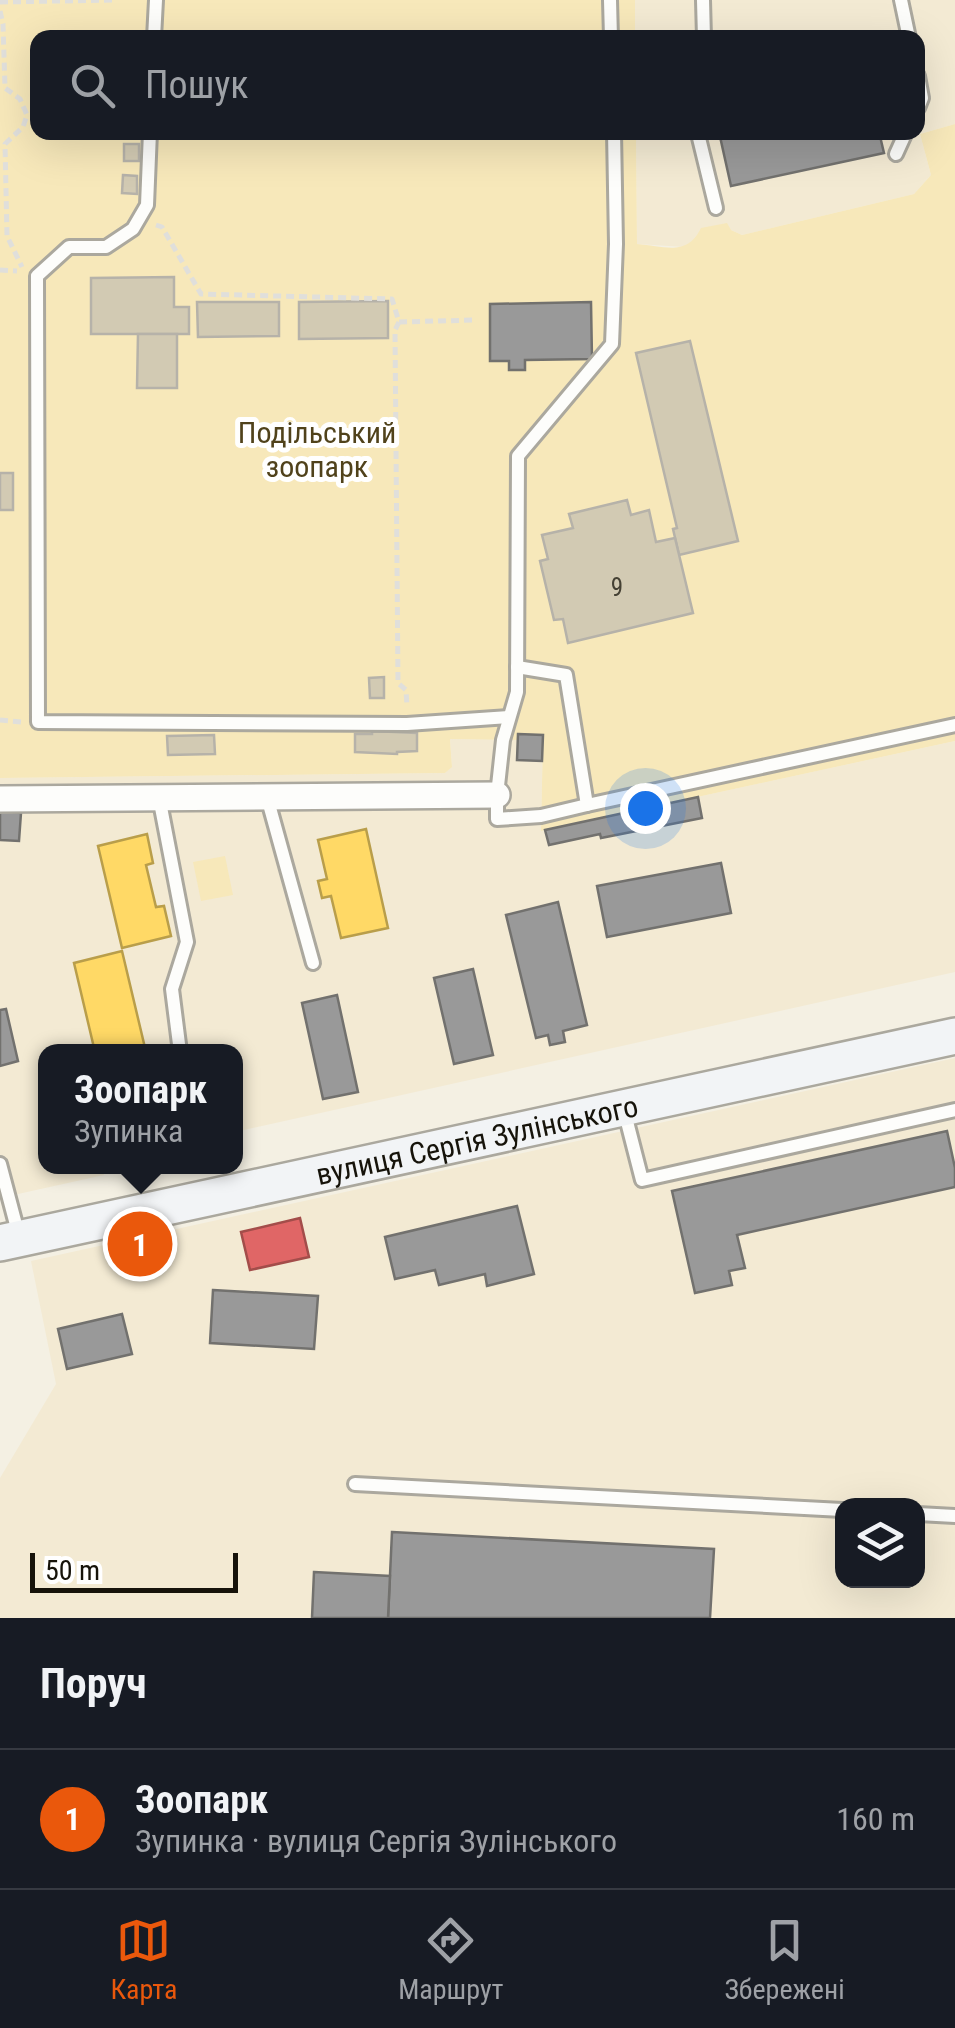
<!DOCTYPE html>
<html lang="uk">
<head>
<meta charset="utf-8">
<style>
	:root { --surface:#171b24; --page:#20242c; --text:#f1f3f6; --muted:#9ea1a6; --line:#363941; --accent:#ea580c }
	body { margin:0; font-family:"Roboto Condensed",sans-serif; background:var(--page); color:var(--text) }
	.controls { position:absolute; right:30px; bottom:30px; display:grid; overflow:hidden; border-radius:20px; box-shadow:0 10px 40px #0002 }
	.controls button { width:90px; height:90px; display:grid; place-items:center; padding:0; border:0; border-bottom:2px solid var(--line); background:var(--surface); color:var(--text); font:50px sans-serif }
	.scale { position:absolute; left:30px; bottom:25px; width:208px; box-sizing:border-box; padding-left:10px; border:5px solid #16130a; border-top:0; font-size:28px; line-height:35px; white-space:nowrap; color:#16130a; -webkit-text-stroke:8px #fff; paint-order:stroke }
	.you { position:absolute; left:645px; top:808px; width:35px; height:35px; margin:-25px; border:8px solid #fff; border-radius:50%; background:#1a73e8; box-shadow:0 0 0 15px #1a73e833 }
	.badge { display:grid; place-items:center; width:65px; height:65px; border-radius:50%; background:var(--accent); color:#fff; font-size:32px; font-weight:700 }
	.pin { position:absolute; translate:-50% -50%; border:5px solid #fff; box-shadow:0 2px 10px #0006 }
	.popup { position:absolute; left:38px; top:1044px; width:205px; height:130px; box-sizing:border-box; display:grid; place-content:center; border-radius:20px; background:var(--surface); filter:drop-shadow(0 2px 8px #0005); font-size:32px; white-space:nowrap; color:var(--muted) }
	.popup b { font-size:38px; color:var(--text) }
	.popup::after { content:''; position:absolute; left:50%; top:100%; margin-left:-20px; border:20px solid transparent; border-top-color:var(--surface) }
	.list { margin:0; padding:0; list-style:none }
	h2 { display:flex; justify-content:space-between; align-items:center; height:130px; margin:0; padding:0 40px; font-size:42px }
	h2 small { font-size:32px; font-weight:400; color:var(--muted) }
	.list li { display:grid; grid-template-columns:65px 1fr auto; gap:30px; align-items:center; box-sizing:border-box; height:140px; padding:0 40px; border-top:2px solid var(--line) }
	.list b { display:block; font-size:38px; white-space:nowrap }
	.list p { margin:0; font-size:32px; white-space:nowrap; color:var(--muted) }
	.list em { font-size:32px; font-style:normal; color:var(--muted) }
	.icon { flex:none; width:55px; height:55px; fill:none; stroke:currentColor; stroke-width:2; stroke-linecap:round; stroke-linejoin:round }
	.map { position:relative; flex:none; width:955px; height:1618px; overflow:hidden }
	.search { position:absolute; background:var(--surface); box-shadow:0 10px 40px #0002; left:30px; right:30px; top:30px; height:110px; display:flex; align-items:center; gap:25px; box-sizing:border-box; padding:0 35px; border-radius:20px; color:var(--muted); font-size:38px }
	.sheet { height:270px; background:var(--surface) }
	nav { display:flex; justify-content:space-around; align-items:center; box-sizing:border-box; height:140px; border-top:2px solid var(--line); background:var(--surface); font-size:28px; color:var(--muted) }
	nav a { display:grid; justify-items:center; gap:5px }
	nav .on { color:var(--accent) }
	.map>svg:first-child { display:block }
</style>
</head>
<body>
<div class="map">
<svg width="955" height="1618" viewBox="0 0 955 1618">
	<rect width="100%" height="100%" fill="#f4f0e3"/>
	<g fill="#f3ead3" fill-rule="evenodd">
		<path d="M635 0H955V124L920 134 931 175 914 194 742 235 731 230 695 240 684 247 637 244 636 133 918 132V38L635 37Z"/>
		<path d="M518 734 543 735 541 831 955 741V972L235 1132V1052H45V1166L102 1167 104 1175 0 1198V778L445 773 452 766 450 739 517 740Z"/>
		<path d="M955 1058V1618H0V1478L56 1384 31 1261ZM842 1506H918V1580H842Z"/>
	</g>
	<g fill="#f7e8ba">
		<path d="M0 0H635V37L38 38V132L636 133 637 244C665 246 687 257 701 228L727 223 731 230 742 235 914 194 931 175 920 134 955 124V741L541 831 543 735 518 734V740L450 739 452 767 445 773 0 778Z"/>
		<path d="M225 856 233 895 201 901 193 862Z"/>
	</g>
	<g fill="#ffd966" stroke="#b99e4a" stroke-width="2.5">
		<path d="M366 829 388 928 341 938 331 896 322 898 318 881 327 879 318 840Z"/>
		<path d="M147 834 153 863 146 865 156 907 164 906 171 936 122 948 98 846Z"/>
		<path d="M122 951 146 1052H95L74 963Z"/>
	</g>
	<path fill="#e06666" stroke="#a34d4a" stroke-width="2.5" d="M300 1218 309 1257 250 1270 241 1232Z"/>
	<g fill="#999" stroke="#72716e" stroke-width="2.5">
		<path d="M719 132H879L884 153 731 186Z"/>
		<path d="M591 302 592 359 525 360V370H509V361H490V304Z"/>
		<path d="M518 734 543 735 542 761 517 760Z"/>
		<path d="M698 797 702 818 601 838 600 834 549 845 545 830Z"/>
		<path d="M0 811 21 813 19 841 0 840Z"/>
		<path d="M721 863 731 913 607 937 597 886Z"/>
		<path d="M558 902 587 1025 563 1031 565 1042 550 1045 548 1035 536 1038 506 915Z"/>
		<path d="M473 969 493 1055 454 1064 434 978Z"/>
		<path d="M337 995 358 1092 323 1099 302 1003Z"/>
		<path d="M6 1009 18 1061 0 1066V1010Z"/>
		<path d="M947 1131 955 1168V1187L737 1235 745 1268 729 1271 732 1285 695 1293 672 1191Z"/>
		<path d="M517 1206 534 1274 487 1286 485 1274 439 1285 435 1270 395 1279 385 1237Z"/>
		<path d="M213 1290 318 1296 314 1349 210 1343Z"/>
		<path d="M122 1314 132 1354 67 1369 58 1329Z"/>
		<path d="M392 1532 714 1549 710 1618H388Z"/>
		<path d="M314 1572 390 1576 388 1618H312Z"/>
	</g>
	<g fill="#d2cab3" stroke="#b6b2a9" stroke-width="2.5">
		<rect x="124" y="144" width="15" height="17"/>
		<path d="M123 175 137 176V194L122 193Z"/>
		<path d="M174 277V307H189V334H91V278Z"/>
		<path d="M388 301V338L299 339V302Z"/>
		<path d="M197 302H279V336L198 337Z"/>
		<path d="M138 334H177V388H137Z"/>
		<path d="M690 341 738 541 679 555 673 529 677 528 636 353Z"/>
		<rect x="0" y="473" width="13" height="37"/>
		<path d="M627 500 631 515 649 510 656 542 675 538 693 613 568 643 563 619 554 620 540 561 548 559 542 535 573 528 569 514Z"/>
		<path d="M384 677V698H370L369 678Z"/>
		<path d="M372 731 417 733V751L397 752V754L355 752V734H372Z"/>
		<path d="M214 735 215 754 168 755 167 736Z"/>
	</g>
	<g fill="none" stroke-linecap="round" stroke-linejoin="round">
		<defs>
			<g id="lane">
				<path d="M610 0 611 38"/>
				<path d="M703 0 704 38"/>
				<path d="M901 0 909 38"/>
				<path d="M154 38 156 0"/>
				<path d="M918 76 922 98 918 108"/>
				<path d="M150 132 147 205 133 229 106 247H69L37 276 38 722 407 724 509 717"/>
				<path d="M700 132 699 138 716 208"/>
				<path d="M896 154 906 132"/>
				<path d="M517 667 566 675 587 805 955 725"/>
				<path d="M159 797 187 942 172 989 180 1052"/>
				<path d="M267 797 313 963"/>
				<path d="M587 805 541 816 497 819V795L503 740 517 692 518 456 612 344 616 244 614 132"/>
				<path d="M624 1110 642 1180 955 1110"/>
				<path d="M0 1164 19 1236"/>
				<path d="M355 1484 842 1510"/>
				<path d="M918 1514 955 1516"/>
			</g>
			<path id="street" d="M0 799 497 795"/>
			<g id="secondary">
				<path id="s1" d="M0 1243 955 1036"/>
			</g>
		</defs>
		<use href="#lane" stroke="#aba89e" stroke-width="18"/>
		<use href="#street" stroke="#aba89e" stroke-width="30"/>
		<use href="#secondary" stroke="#aba89e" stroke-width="40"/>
		<g stroke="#e0dfdb" stroke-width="5" stroke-dasharray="8 5" stroke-linecap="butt">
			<path d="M0 2 116 0"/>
			<path d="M0 11 3 24 5 88 20 99 27 115 23 127 5 144 7 236 22 267"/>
			<path d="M156 225 162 227 201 294 392 299 399 322 475 320"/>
			<path d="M0 270 17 271"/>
			<path d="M399 322 395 330 398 683 406 690 407 706"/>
			<path d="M0 720 22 722"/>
			<path d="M138 1166 141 1178"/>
		</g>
		<use href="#lane" stroke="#fdfdfb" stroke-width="12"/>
		<use href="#street" stroke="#fdfdfb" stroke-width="25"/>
		<use href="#secondary" stroke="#f2f4f6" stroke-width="35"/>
	</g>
	<g text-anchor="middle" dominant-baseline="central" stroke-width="10" stroke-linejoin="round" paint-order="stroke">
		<g font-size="25" fill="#454134">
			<text x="617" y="587">9</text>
		</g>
		<g font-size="30" fill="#50421b" stroke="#fff">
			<text x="317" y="432">Подільський<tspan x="317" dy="34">зоопарк</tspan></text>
		</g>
		<g font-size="30" fill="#16130a" stroke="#fff">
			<text stroke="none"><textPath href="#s1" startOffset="488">вулиця Сергія Зулінського</textPath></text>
		</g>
	</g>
</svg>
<div class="controls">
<button><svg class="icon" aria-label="layers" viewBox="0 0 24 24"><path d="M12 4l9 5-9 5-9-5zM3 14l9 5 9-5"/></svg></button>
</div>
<div class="scale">50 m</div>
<div class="you"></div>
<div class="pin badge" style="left:140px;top:1244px">1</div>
<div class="popup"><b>Зоопарк</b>Зупинка</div>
<div class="search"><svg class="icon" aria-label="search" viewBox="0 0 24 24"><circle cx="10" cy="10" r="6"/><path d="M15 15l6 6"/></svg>Пошук</div>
</div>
<section class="sheet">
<h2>Поруч<small></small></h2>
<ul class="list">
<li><span class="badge">1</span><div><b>Зоопарк</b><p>Зупинка · вулиця Сергія Зулінського</p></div><em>160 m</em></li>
</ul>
</section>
<nav>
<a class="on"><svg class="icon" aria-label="map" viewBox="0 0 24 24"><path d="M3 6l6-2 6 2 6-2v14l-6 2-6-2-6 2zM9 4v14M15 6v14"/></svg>Карта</a>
<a><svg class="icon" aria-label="directions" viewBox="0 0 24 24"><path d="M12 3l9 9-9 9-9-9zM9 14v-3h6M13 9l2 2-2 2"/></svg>Маршрут</a>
<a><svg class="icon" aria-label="saved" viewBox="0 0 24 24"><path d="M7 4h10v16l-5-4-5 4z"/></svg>Збережені</a>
</nav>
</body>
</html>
